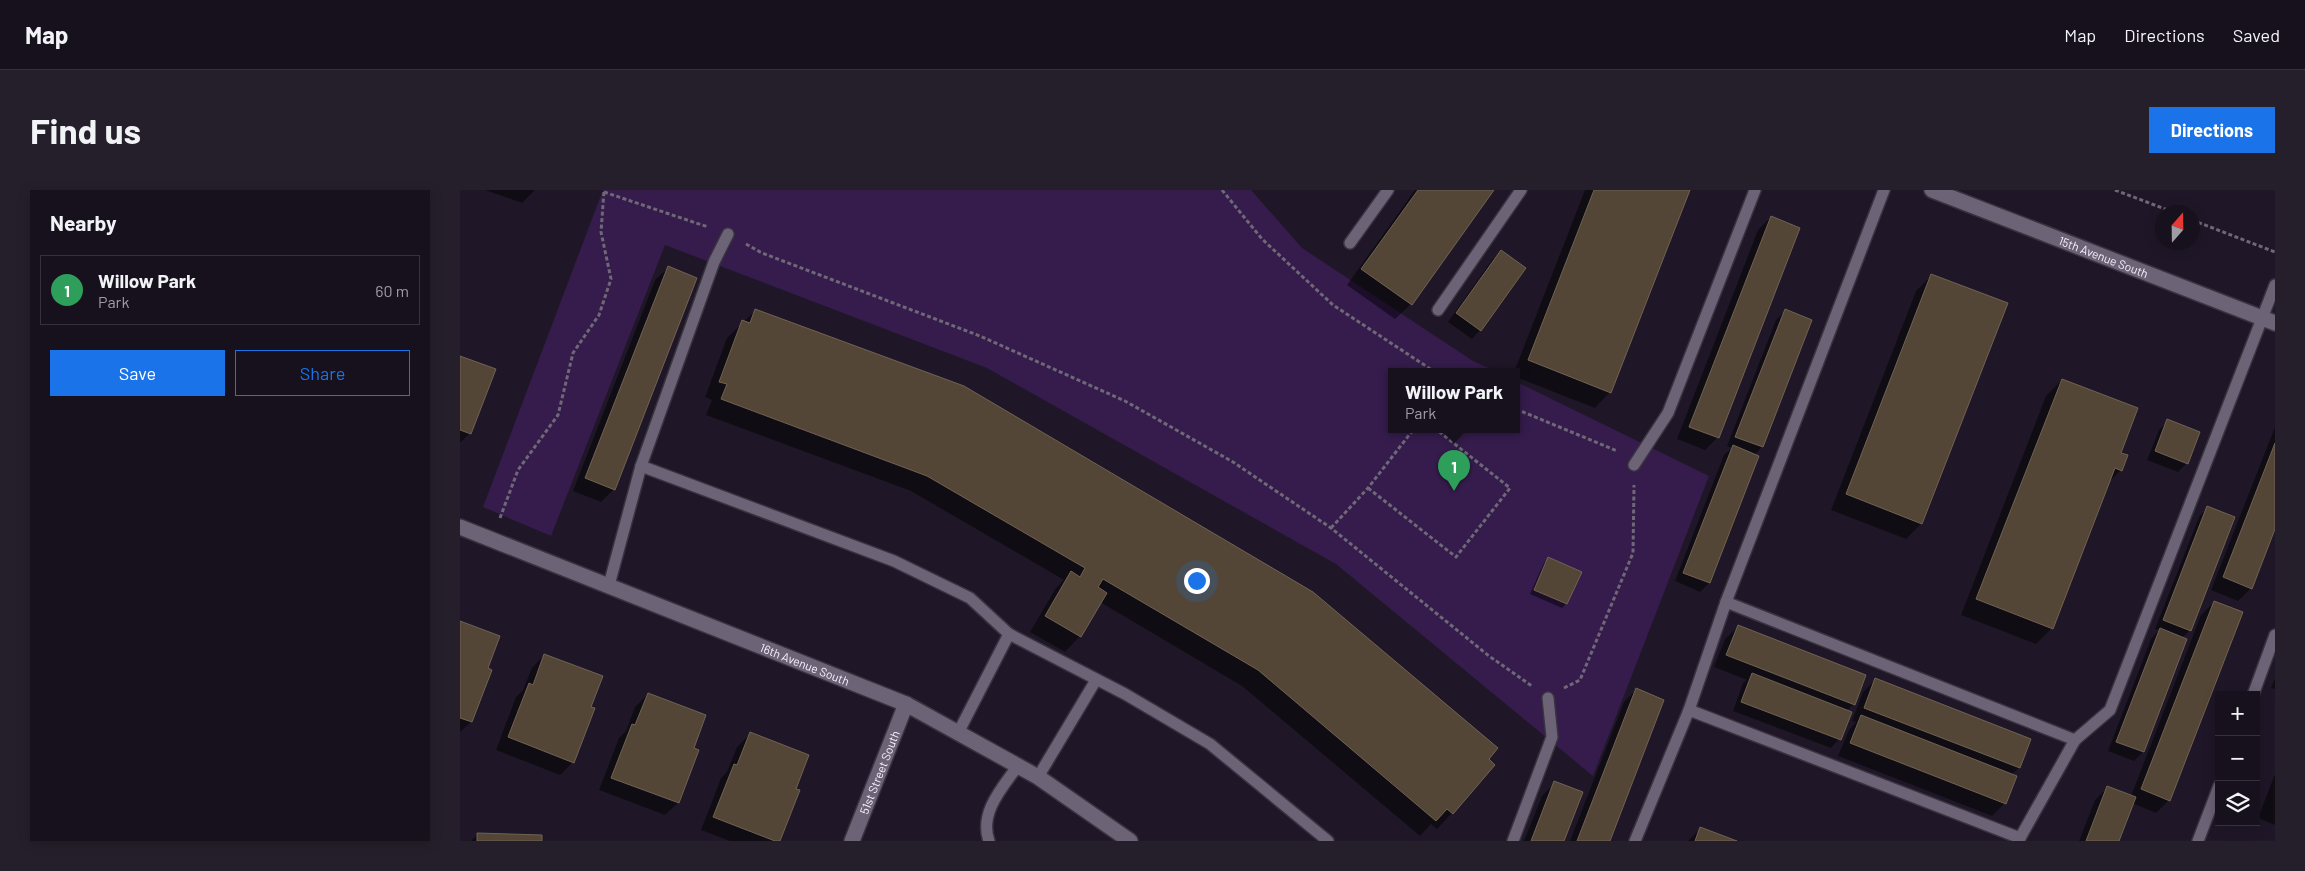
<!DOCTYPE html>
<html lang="en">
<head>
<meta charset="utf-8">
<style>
	:root { --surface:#17111d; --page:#241f2a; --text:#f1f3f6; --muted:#9e9da4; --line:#36313b; --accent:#1a73e8 }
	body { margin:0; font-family:Barlow,sans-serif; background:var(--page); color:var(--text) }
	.controls { position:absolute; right:15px; bottom:15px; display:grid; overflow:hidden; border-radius:0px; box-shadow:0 2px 12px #0003 }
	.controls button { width:45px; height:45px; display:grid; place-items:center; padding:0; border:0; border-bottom:1px solid var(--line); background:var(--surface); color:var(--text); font:25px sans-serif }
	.compass { position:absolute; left:1695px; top:15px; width:45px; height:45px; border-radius:50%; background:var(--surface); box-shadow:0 2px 12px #0003; rotate:20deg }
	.you { position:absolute; left:736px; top:390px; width:18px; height:18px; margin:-12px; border:4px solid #fff; border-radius:50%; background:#1a73e8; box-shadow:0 0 0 8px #1a73e833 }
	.badge { display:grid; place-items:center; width:32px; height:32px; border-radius:50%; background:var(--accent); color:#fff; font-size:16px; font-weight:700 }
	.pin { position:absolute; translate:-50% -41px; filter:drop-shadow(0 1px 2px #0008) }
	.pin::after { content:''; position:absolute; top:26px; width:18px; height:15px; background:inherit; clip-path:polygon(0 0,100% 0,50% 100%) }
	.popup { position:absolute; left:928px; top:178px; width:132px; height:65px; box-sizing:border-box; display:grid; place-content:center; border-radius:0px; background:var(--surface); filter:drop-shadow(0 1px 4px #0005); font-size:16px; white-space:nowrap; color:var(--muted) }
	.popup b { font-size:19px; color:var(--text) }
	.popup::after { content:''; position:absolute; left:50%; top:100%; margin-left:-10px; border:10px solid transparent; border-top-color:var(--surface) }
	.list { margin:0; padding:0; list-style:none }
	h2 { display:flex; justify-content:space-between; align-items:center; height:65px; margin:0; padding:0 20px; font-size:21px }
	h2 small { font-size:16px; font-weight:400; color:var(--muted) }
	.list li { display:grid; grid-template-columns:32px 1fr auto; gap:15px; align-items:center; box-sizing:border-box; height:70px; margin:0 10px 10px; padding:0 10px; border:1px solid var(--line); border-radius:0px }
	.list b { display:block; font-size:19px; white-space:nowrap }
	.list p { margin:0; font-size:16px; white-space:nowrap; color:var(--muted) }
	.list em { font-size:16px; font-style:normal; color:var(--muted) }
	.actions { display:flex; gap:10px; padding:15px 20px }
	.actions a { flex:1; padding:11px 0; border:1px solid var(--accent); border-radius:0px; text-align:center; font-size:18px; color:var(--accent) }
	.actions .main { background:var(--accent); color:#fff }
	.icon { flex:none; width:28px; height:28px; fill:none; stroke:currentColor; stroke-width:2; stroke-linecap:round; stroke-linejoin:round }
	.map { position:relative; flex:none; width:1815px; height:651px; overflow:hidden; border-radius:0px }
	header { display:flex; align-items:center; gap:30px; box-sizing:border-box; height:70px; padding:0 25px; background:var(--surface); border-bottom:1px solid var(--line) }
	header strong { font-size:24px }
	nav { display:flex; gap:28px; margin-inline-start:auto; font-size:18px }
	.intro { display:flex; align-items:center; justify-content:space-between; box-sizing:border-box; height:120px; padding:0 30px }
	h1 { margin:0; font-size:35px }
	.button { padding:12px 22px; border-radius:0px; background:var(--accent); color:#fff; font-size:18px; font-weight:700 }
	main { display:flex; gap:30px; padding:0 30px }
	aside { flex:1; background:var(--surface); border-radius:0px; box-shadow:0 2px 12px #0003 }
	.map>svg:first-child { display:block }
</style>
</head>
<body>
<header>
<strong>Map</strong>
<nav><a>Map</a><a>Directions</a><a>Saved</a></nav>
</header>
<div class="intro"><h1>Find us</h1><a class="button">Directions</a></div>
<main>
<aside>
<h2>Nearby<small></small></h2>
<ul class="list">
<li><span class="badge" style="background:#2e9e5b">1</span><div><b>Willow Park</b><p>Park</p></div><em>60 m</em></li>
</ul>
<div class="actions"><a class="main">Save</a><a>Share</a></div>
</aside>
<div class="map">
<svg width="1815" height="651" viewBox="0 0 1815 651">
	<rect width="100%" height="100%" fill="#1f1727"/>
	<path fill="#351c4c" d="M143 0H791L842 58 1013 171 1037 182H932V240H1056L1057 192 1249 286 1133 586 876 374 527 178 205 55 91 346 23 317Z"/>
	<g fill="#0007">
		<path d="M25 0H75L62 13Z"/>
		<path d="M955 0H1032L951 114 935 129 887 95Z"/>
		<path d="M1125 0H1229L1150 202 1135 218 1056 187V182H1054Z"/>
		<path d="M1311 27 1258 247 1245 260 1217 249 1298 40Z"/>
		<path d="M1041 62 1020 140 1012 149 988 132 1032 70Z"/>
		<path d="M208 78 154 299 141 312 113 301 195 90Z"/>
		<path d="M1472 85 1461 334 1446 349 1371 320 1456 101Z"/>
		<path d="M296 120 1027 569 992 623 977 639 971 634 960 646 782 496 640 412 620 446 605 462 570 442 596 398 604 390 451 301 246 225 252 210 245 207 267 148Z"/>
		<path d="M1325 121 1351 131 1302 257 1294 265 1298 267 1249 393 1240 402 1215 391 1264 265 1272 258 1267 256 1316 130Z"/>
		<path d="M0 167 10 243 1 252H0Z"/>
		<path d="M1602 190 1659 263 1661 280 1647 294 1592 438 1576 454 1501 425 1586 206Z"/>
		<path d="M1708 231 1727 273 1718 282 1687 270 1699 240Z"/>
		<path d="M1815 237V336L1791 398 1778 411 1751 400Z"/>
		<path d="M1747 318 1730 440 1722 448 1726 450 1683 562 1674 571 1648 561 1691 449 1699 440 1695 439 1739 327Z"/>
		<path d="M1088 369 1106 414 1102 418 1070 404 1084 373Z"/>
		<path d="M1754 412 1709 610 1696 623 1672 613 1658 651H1619L1635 610 1648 597 1671 606 1741 425Z"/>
		<path d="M0 432 26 479 31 481 11 532 0 542Z"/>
		<path d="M1278 437 1394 514 1386 521 1379 549 1371 558 1273 521 1283 493 1287 490 1254 477 1265 449Z"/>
		<path d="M84 465 130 518 113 572 100 585 36 560 56 507 63 500 72 478Z"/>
		<path d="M1815 488V499L1811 498Z"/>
		<path d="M1415 490 1570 550 1559 578 1551 585 1545 613 1532 626 1378 566 1389 540 1396 532 1392 531 1403 502Z"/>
		<path d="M1176 500 1148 651H1110L1164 512Z"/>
		<path d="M188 504 232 559 238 561 218 613 205 625 139 600 159 548 166 541 175 517Z"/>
		<path d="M290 544 335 599 319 651H270L241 640 261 588 267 582 277 557Z"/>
		<path d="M1815 584V635L1798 628Z"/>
		<path d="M1095 593 1103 651H1064L1082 606Z"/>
		<path d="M1241 638 1273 651H1228Z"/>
		<path d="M18 644 81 651H11Z"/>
	</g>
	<g fill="#534636" stroke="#716352">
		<path d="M958 0H1034L952 115 901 79Z"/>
		<path d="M1134 0H1230L1151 203 1068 170Z"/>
		<path d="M1311 26 1340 38 1259 248 1229 237Z"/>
		<path d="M1041 60 1066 78 1021 141 996 123Z"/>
		<path d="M208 76 237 88 155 300 125 288Z"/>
		<path d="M1471 84 1548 113 1462 334 1386 304Z"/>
		<path d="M295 119 504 196 853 402 1038 558 1029 569 1035 575 993 624 987 619 976 631 798 480 643 389 638 397 647 403 621 447 585 426 611 381 620 387 625 378 467 286 261 209 267 194 259 192 282 130 290 133Z"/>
		<path d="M1325 119 1352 130 1303 257 1275 247Z"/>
		<path d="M0 166 36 179 11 244 0 240Z"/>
		<path d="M1602 189 1678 218 1661 263 1668 265 1662 281 1655 278 1593 439 1516 409Z"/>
		<path d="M1707 229 1740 242 1728 274 1695 261Z"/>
		<path d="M1815 253V339L1792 399 1763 387Z"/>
		<path d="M1273 255 1299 266 1250 393 1223 383Z"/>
		<path d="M1747 316 1775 327 1731 441 1703 430Z"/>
		<path d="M1088 367 1122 382 1107 414 1074 400Z"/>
		<path d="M1754 411 1783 422 1710 611 1681 599Z"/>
		<path d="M0 431 40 446 28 478 32 480 12 532 0 528Z"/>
		<path d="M1278 435 1406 485 1395 515 1266 465Z"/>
		<path d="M1700 438 1727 449 1684 562 1656 552Z"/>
		<path d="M84 464 143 486 131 517 135 518 114 573 48 547 69 493 73 495Z"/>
		<path d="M1292 483 1392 522 1381 550 1281 512Z"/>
		<path d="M1415 488 1571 549 1560 578 1404 518Z"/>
		<path d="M1176 498 1204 510 1150 651H1117Z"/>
		<path d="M188 503 246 525 234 558 239 560 219 613 151 588 172 534 175 535Z"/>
		<path d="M1401 525 1557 586 1546 614 1390 553Z"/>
		<path d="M290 542 349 565 336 599 340 600 320 651H315L253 627 274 574 277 575Z"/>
		<path d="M1094 591 1123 602 1104 651H1071Z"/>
		<path d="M1647 596 1676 607 1659 651H1626Z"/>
		<path d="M1240 637 1277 651H1235Z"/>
		<path d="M17 643 82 645V651H17Z"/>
	</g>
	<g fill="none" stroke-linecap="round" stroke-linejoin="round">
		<defs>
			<g id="service">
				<path d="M1424 0 1266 412 1615 550 1650 520 1815 95"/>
				<path d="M890 53 928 0"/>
				<path d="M978 120 1061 0"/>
				<path d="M1174 275 1208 223 1295 0"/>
				<path d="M181 276 434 371 510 408 549 444 498 543"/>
				<path d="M149 395 181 276 254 72 268 44"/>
				<path d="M549 444 665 504 750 554 868 651"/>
				<path d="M1793 505 1815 445"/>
				<path d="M1229 520 1266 412"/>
				<path d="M578 587 636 490"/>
				<path d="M1560 648 1615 550"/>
				<path d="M529 651C519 623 542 598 557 577"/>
				<path d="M1053 651 1092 547 1088 508"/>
				<path d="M1175 651 1229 520 1560 648 1559 651"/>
				<path d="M1738 651 1759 596"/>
			</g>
			<g id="minor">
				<path id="s1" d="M1472 0 1815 133"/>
				<path id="s2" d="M0 337 446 514 578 587 670 651"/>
				<path id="s3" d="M392 651 446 514"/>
			</g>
		</defs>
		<use href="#service" stroke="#38333e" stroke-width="14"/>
		<use href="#minor" stroke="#38333e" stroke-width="18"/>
		<g stroke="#6f6876" stroke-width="3" stroke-dasharray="4 2.5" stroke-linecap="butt">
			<path d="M762 0 802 49 873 115 975 182"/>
			<path d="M1655 0 1713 22"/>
			<path d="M144 2 248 37"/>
			<path d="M1732 30 1815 62"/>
			<path d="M286 54 302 63 520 146 665 211 773 272 871 338 1029 466 1072 496"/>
			<path d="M1056 219 1157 261"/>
			<path d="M908 298 996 367 1050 298 977 240"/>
			<path d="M40 328 58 280 98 225 113 163 139 125 151 89 141 42 144 1"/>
			<path d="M871 338 908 298 953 240"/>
			<path d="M1104 498 1120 490 1173 363 1174 295"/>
		</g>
		<use href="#service" stroke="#6c6376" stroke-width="11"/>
		<use href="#minor" stroke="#6c6376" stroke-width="15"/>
	</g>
	<g text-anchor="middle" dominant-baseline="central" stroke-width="5" stroke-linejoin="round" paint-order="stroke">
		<g font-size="12" fill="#f6f1fc" stroke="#1f1727">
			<text stroke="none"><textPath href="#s1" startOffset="184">15th Avenue South</textPath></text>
			<text stroke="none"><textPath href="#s2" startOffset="371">16th Avenue South</textPath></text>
			<text stroke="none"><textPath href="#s3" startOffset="74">51st Street South</textPath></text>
		</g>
	</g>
</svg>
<div class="controls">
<button>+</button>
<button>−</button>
<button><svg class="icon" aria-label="layers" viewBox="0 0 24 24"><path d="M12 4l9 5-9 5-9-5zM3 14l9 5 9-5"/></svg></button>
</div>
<svg class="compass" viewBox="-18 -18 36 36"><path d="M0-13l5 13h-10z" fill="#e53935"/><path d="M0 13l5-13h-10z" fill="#9e9da4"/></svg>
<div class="you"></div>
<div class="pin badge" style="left:994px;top:301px;background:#2e9e5b">1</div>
<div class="popup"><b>Willow Park</b>Park</div>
</div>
</main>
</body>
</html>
